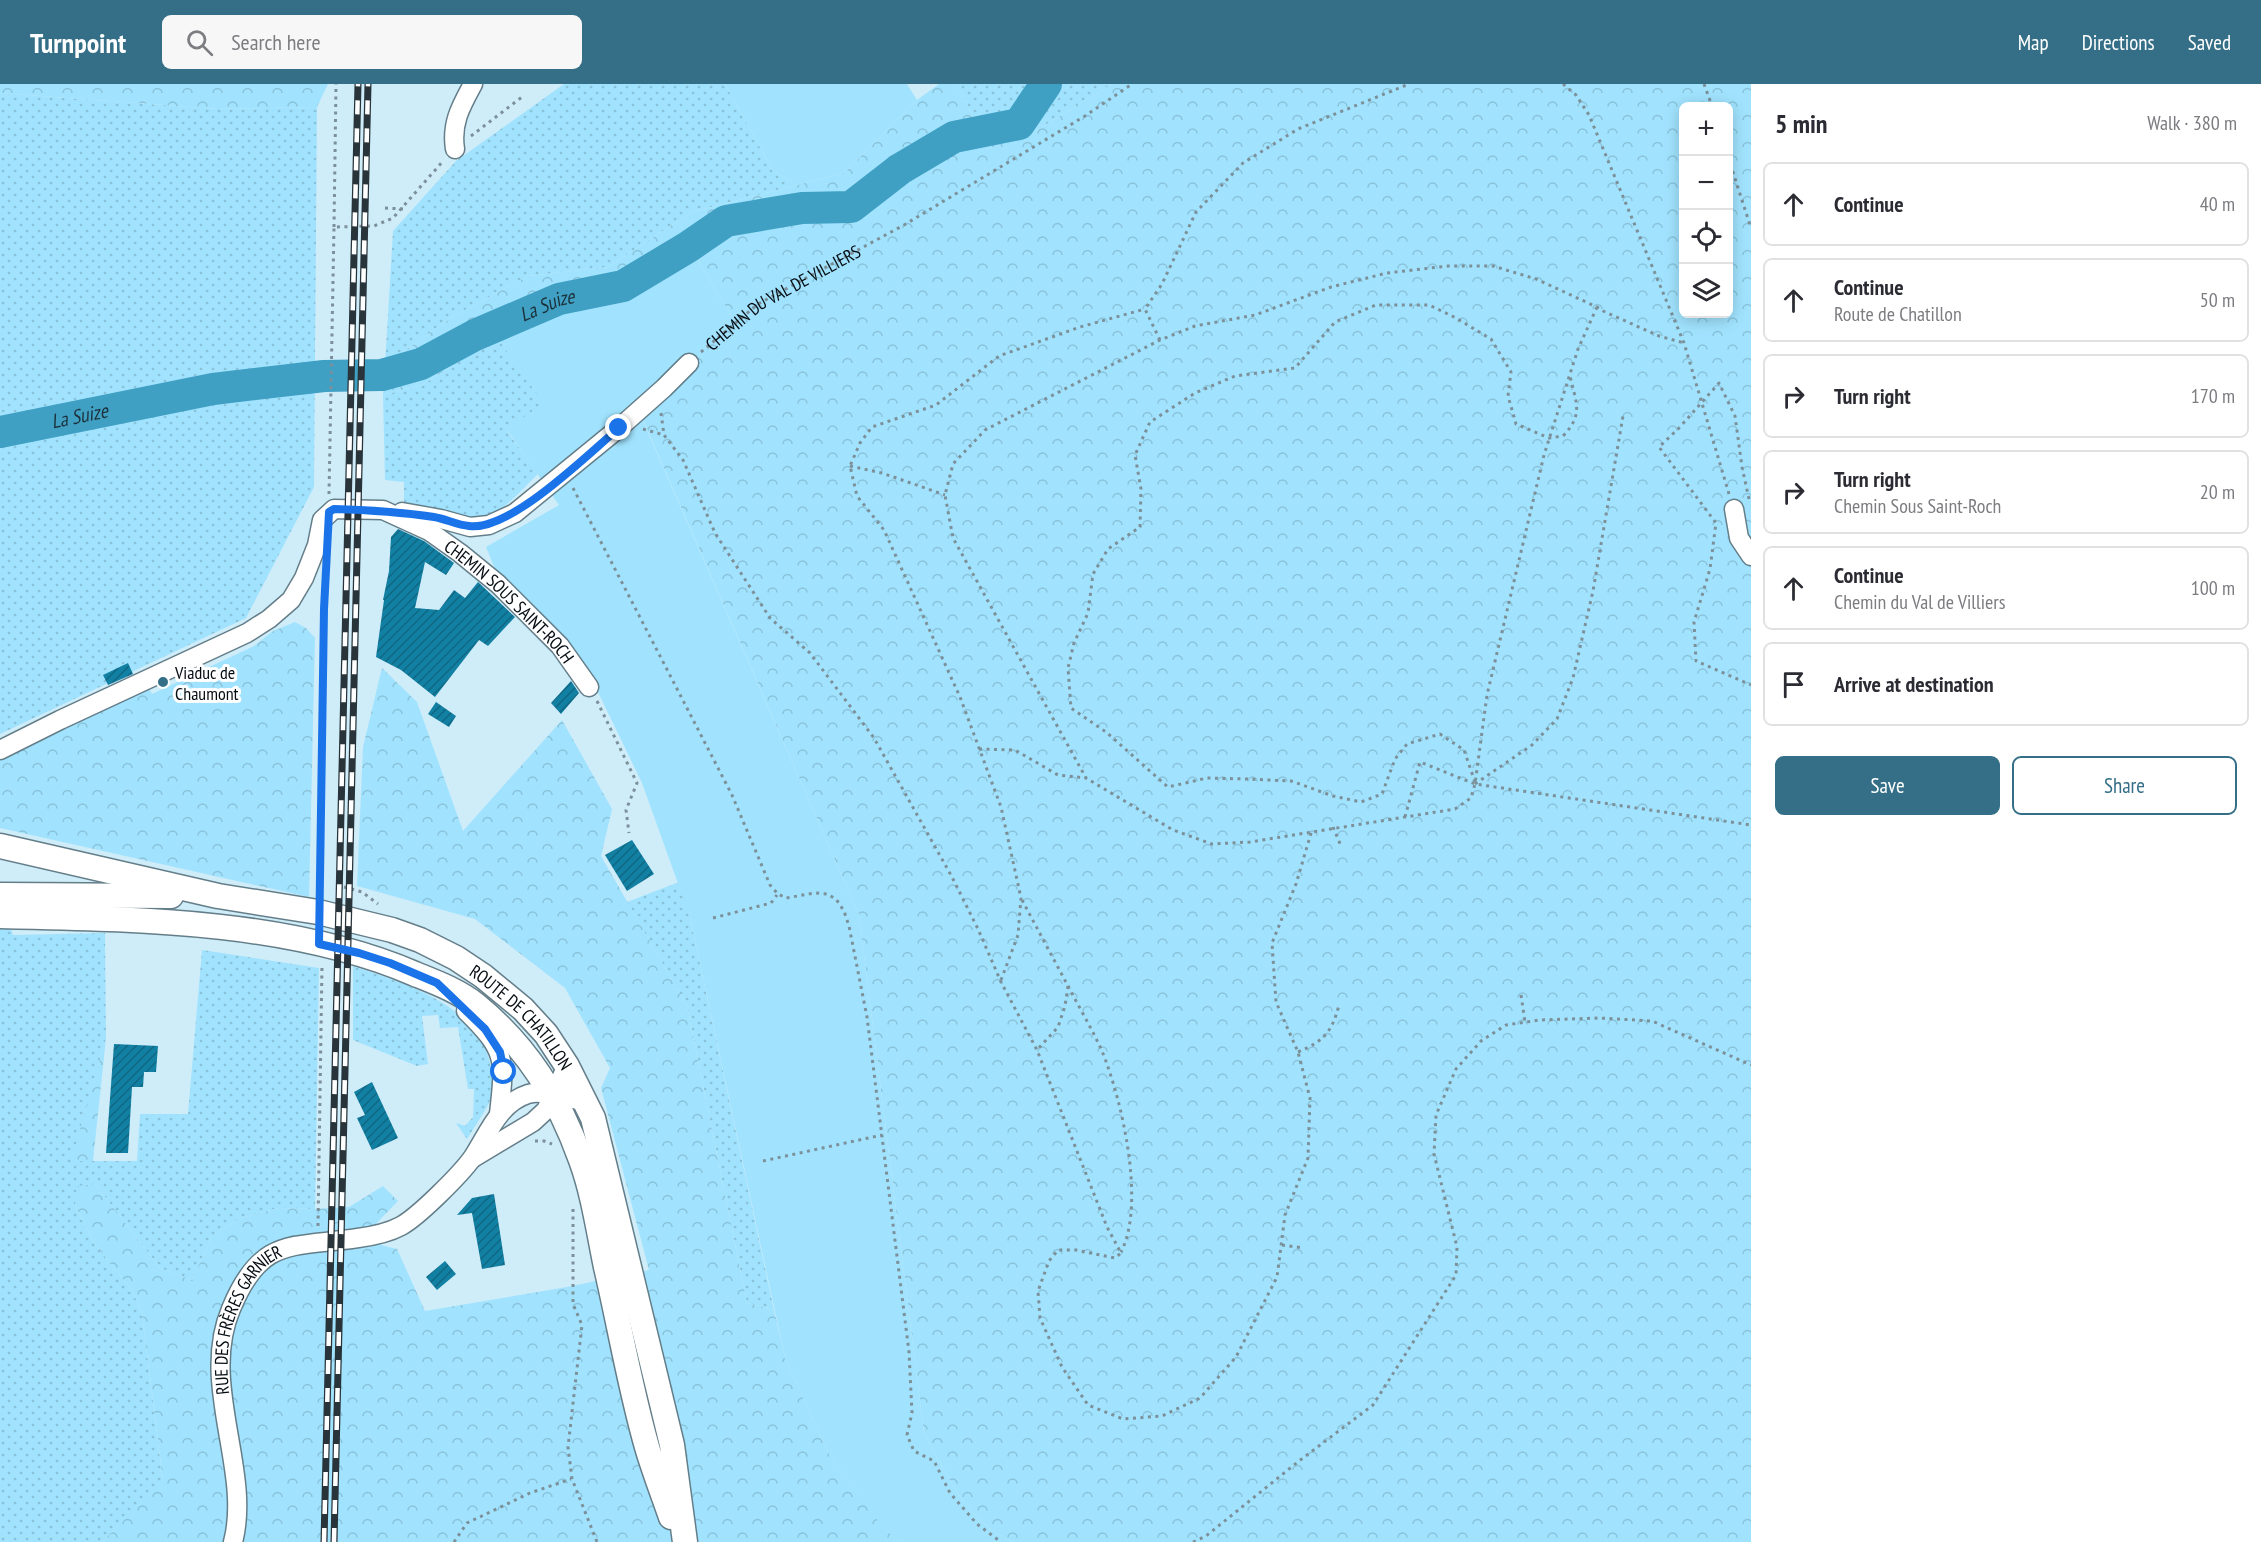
<!DOCTYPE html>
<html lang="en">
<head>
<meta charset="utf-8">
<style>
	:root { --surface:#fff; --page:#f7f7f7; --text:#2b2b33; --muted:#7c7c81; --line:#e1e1e2; --accent:#346f87 }
	body { margin:0; font-family:"PT Sans Narrow",sans-serif; background:var(--page); color:var(--text) }
	.controls { position:absolute; right:18px; top:18px; display:grid; overflow:hidden; border-radius:9px; box-shadow:0 3px 15px #0003 }
	.controls button { width:54px; height:54px; display:grid; place-items:center; padding:0; border:0; border-bottom:2px solid var(--line); background:var(--surface); color:var(--text); font:30px sans-serif }
	.stop { position:absolute; width:18px; height:18px; margin:-14px; border:4px solid #1a73e8; border-radius:50%; background:#fff }
	.stop.end { background:#1a73e8; border-color:#fff; box-shadow:0 2px 6px #0008 }
	.list { margin:0; padding:0; list-style:none }
	h2 { display:flex; justify-content:space-between; align-items:center; height:78px; margin:0; padding:0 24px; font-size:26px }
	h2 small { font-size:20px; font-weight:400; color:var(--muted) }
	.list li { display:grid; grid-template-columns:39px 1fr auto; gap:18px; align-items:center; box-sizing:border-box; height:84px; margin:0 12px 12px; padding:0 12px; border:2px solid var(--line); border-radius:9px }
	.list b { display:block; font-size:22px; white-space:nowrap }
	.list p { margin:0; font-size:20px; white-space:nowrap; color:var(--muted) }
	.list em { font-size:20px; font-style:normal; color:var(--muted) }
	.actions { display:flex; gap:12px; padding:18px 24px }
	.actions a { flex:1; padding:14px 0; border:2px solid var(--accent); border-radius:9px; text-align:center; font-size:21px; color:var(--accent) }
	.actions .main { background:var(--accent); color:#fff }
	.icon { flex:none; width:33px; height:33px; fill:none; stroke:currentColor; stroke-width:2; stroke-linecap:round; stroke-linejoin:round }
	.map { position:relative; flex:none; width:1751px; height:1458px; overflow:hidden }
	header { display:flex; align-items:center; gap:36px; box-sizing:border-box; height:84px; padding:0 30px; background:var(--accent); color:#fff }
	header strong { font-size:28px }
	nav { display:flex; gap:33px; margin-inline-start:auto; font-size:21px }
	.search { width:420px; height:54px; background:var(--page); display:flex; align-items:center; gap:15px; box-sizing:border-box; padding:0 21px; border-radius:9px; color:var(--muted); font-size:22px }
	main { display:flex }
	aside { flex:1; background:var(--surface) }
	.map>svg:first-child { display:block }
</style>
</head>
<body>
<header>
<strong>Turnpoint</strong>
<div class="search"><svg class="icon" aria-label="search" viewBox="0 0 24 24"><circle cx="10" cy="10" r="6"/><path d="M15 15l6 6"/></svg>Search here</div>
<nav><a>Map</a><a>Directions</a><a>Saved</a></nav>
</header>
<main>
<div class="map">
<svg width="1751" height="1458" viewBox="0 0 1751 1458">
	<defs>
		<pattern id="grass-dots" width="8" height="8" patternUnits="userSpaceOnUse" patternTransform="scale(1.5)"><rect width="8" height="8" fill="#a1e3fe"/><path d="M2 2h.1M6 6h.1" fill="none" stroke="#89c2d9" stroke-width="1.8" stroke-linecap="round"/></pattern>
		<pattern id="forest-crowns" width="20" height="18" patternUnits="userSpaceOnUse" patternTransform="scale(1.5)"><rect width="20" height="18" fill="#a1e3fe"/><path d="M2 6a3 3 0 1 1 6 0M12 15a3 3 0 1 1 6 0" fill="none" stroke="#89c2d9"/></pattern>
		<pattern id="building-hatch" width="6" height="6" patternUnits="userSpaceOnUse" patternTransform="scale(1.5)"><rect width="6" height="6" fill="#1280a3"/><path d="M-1 1l2-2M0 6l6-6M5 7l2-2" fill="none" stroke="#0f6783"/></pattern>
	</defs>
	<rect width="100%" height="100%" fill="#cfecf9"/>
	<g fill="url(#grass-dots)">
		<path d="M564 0H725L773 87 797 101 692 128 608 183 528 192 452 233 385 281 393 147 456 77Z"/>
		<path d="M957 0H1112L1026 53 976 40Z"/>
		<path d="M0 9 217 25 317 23 314 403 246 534 0 650Z"/>
		<path d="M497 253 544 319 507 347 538 390C523 404 507 425 487 432 472 438 421 424 404 420V398L385 396 383 311 422 301Z"/>
		<path d="M679 798 690 833 774 1226 747 1219 687 922 627 818Z"/>
		<path d="M0 813 13 851 105 849 106 954 72 1077H137L140 1030H188L202 866 319 884 315 1125 278 1124 241 1134 212 1152 192 1196 160 1184 95 1100 75 1121 94 1159 132 1206 142 1229 163 1398 102 1458H0Z"/>
		<path d="M353 882C405 900 479 920 491 983 493 994 493 1009 489 1019 483 1031 474 1043 467 1055L456 1039 465 1042 473 1033 474 1005H468L458 943 440 944 438 931 422 932 428 980 417 982 353 956Z"/>
	</g>
	<g fill="url(#forest-crowns)" fill-rule="evenodd">
		<path d="M0 0H328L317 23 217 25 0 9Z"/>
		<path d="M939 0H957L976 40 1026 53 1112 0H1751V1458H1013C968 1439 946 1390 924 1349L859 831 636 320 733 235 691 165 624 207 562 220 497 253 422 301 383 311 385 281 452 233 528 192 608 183 692 128 844 89 917 16ZM1684 22H1728V230H1684Z"/>
		<path d="M295 538 306 544 315 554 309 813 0 744V675L147 601 152 610 254 562 273 547Z"/>
		<path d="M382 584 417 618 463 747 562 636 612 725 601 772 687 922 747 1219 774 1226 785 1274 827 1367 883 1443 900 1458H102L163 1397 142 1229 132 1206 94 1159 75 1121 77 1102 95 1100 160 1184 192 1196 212 1152 241 1134 278 1124 315 1125 349 1123 383 1102 398 1117 372 1144 381 1161 397 1165 425 1227 567 1203 649 1186 601 1004 610 984 565 904 475 835 357 802 363 663Z"/>
		<path d="M106 954 93 1077H71Z"/>
	</g>
	<g fill="#a1e3fe">
		<path d="M725 0H907L917 16 844 89 797 101 773 87Z"/>
		<path d="M691 165 733 235 636 321 859 831 924 1349C946 1390 968 1439 1013 1458H900L883 1444 827 1367 785 1274 690 833 642 699 595 602 564 553 497 490 486 463 559 421 507 346 543 319 497 253 562 220 624 207Z"/>
	</g>
	<g fill="none" stroke-linecap="round" stroke-linejoin="round">
		<path stroke="#40a0c4" stroke-width="32" id="s1" d="M0 348 213 305 324 292 382 291 421 280 475 251 559 215 623 202 688 163 726 137 802 124 851 123 900 85 954 53 1019 40 1046 0"/>
	</g>
	<g fill="url(#building-hatch)">
		<path d="M398 445 424 457 454 479 446 491 425 478 415 524 439 526 454 506 465 514 478 498 515 533 488 562 479 556 435 613 401 586 376 573 384 516H383L389 487 391 453Z"/>
		<path d="M128 579 133 590 108 601 103 591Z"/>
		<path d="M571 597 579 609 561 630 551 619Z"/>
		<path d="M436 618 456 632 449 643 428 630Z"/>
		<path d="M632 756 654 790 627 807 605 771Z"/>
		<path d="M114 960 158 962 156 988H144L143 1003H132L128 1069H106Z"/>
		<path d="M372 998 398 1054 372 1066 357 1034 365 1031 354 1008Z"/>
		<path d="M494 1110 505 1181 482 1185 472 1129 457 1131 472 1114Z"/>
		<path d="M445 1177 456 1190 437 1206 426 1193Z"/>
	</g>
	<g fill="none" stroke-linecap="round" stroke-linejoin="round">
		<defs>
			<g id="minor">
				<path d="M455 65C451 39 461 22 473 0"/>
				<path d="M1734 425 1739 454 1751 472"/>
				<path d="M402 428 441 435 470 443 489 441 515 429 619 344 664 304 689 279"/>
				<path id="s3" d="M0 666 60 636 247 549 269 535 291 516 304 494 317 461 322 436 334 425 383 426 429 447 460 469 498 500 560 562 589 603"/>
				<path d="M466 927C507 967 505 976 499 1030"/>
				<path d="M473 1074 533 1038 546 1026 567 982"/>
				<path id="s4" d="M233 1458C252 1386 199 1300 231 1225 261 1152 291 1164 358 1154 373 1152 388 1149 401 1142 419 1132 461 1090 473 1073 488 1050 499 1019 528 1010 542 1005 571 1015 586 1018"/>
			</g>
			<g id="major">
				<path id="s5" d="M0 762 218 812 318 828 392 846 420 856 456 874 483 892 523 925 546 950 567 982 593 1034 672 1361 685 1458"/>
				<path d="M0 811 171 812"/>
				<path d="M0 832C134 835 290 836 415 890 435 898 459 907 476 921 527 963 559 1014 581 1076 593 1108 599 1149 606 1183 620 1243 630 1304 647 1363 654 1387 663 1410 671 1433"/>
			</g>
		</defs>
		<use href="#minor" stroke="#647e89" stroke-width="21"/>
		<use href="#major" stroke="#647e89" stroke-width="27"/>
		<g stroke="#7c909a" stroke-width="3" stroke-dasharray="3 4.5" stroke-linecap="butt">
			<path d="M1563 0 1576 11 1589 31 1684 259 1729 410"/>
			<path d="M1704 0 1712 22"/>
			<path d="M471 52 522 13"/>
			<path d="M1728 73 1751 144"/>
			<path d="M385 124 403 125"/>
			<path d="M334 143 336 0"/>
			<path d="M1597 223 1578 265 1544 371 1487 611 1475 700 1471 714 1455 725 1250 758 1212 760 1173 746 1086 694 953 454 945 411 953 380 985 346 1160 256 1195 242 1255 231 1331 203 1387 189 1448 182H1493L1536 195 1597 223 1603 227 1659 252 1684 259"/>
			<path d="M1160 256 1145 225 1162 200 1196 128 1243 79 1298 45 1409 0"/>
			<path id="s2" d="M701 268 758 220 904 141 1085 32 1132 0"/>
			<path d="M661 329 664 351 683 376 715 449 770 534 810 569 874 654 952 793 978 845 1001 898 1037 966 1107 1143 1121 1169 1115 1174 1076 1166H1058L1049 1177 1038 1207 1040 1234 1062 1283 1088 1321 1123 1335 1162 1332 1200 1314 1236 1273 1277 1193 1285 1131 1308 1074 1310 1014 1298 968 1276 918 1272 859 1296 800 1312 746"/>
			<path d="M643 345 664 351"/>
			<path d="M850 382 882 389 945 411"/>
			<path d="M573 404 732 711 770 801 778 810 786 814 815 809 827 810 836 815 844 827 849 842 867 933 909 1268 912 1329 907 1351 914 1367 934 1377 950 1409 977 1440 1001 1458"/>
			<path d="M329 410 334 143 374 142 393 134 444 76"/>
			<path d="M1749 415 1742 383 1735 332 1719 299 1679 344 1659 363 1716 439 1710 485 1694 538 1696 577 1751 601"/>
			<path d="M597 617 637 699 626 726 629 749"/>
			<path d="M979 665 1015 666 1058 691 1086 694"/>
			<path d="M1475 698 1464 666 1440 650 1407 660 1395 675 1382 710 1361 718 1333 712 1291 697 1247 695 1207 694 1168 703 1106 648 1071 624 1068 584 1074 559 1088 529 1093 490 1108 465 1140 443 1141 405 1135 371 1150 338 1195 309 1235 292 1295 284 1335 238 1376 221H1429L1456 234 1491 255 1511 288 1508 312 1516 340 1549 354 1563 352C1584 330 1576 319 1570 292"/>
			<path d="M1475 700 1532 661 1557 635 1573 594 1593 507 1623 332"/>
			<path d="M1405 733 1420 678 1475 700 1751 741"/>
			<path d="M1333 743 1341 762"/>
			<path d="M344 803 362 808 378 820"/>
			<path d="M319 809 326 489"/>
			<path d="M1022 816 1068 902 1065 922 1058 943 1037 966"/>
			<path d="M713 834 771 819 777 811"/>
			<path d="M1001 896 1018 851 1021 814 1001 723 960 613 884 446 857 412 850 382 860 359 872 343 936 321 999 272 1080 243 1145 225"/>
			<path d="M1068 902C1079 923 1092 945 1102 967 1122 1016 1146 1120 1121 1168"/>
			<path d="M1521 911 1525 938"/>
			<path d="M1298 968C1324 957 1332 948 1339 921"/>
			<path d="M535 1057H544L552 1060"/>
			<path d="M763 1077 882 1051"/>
			<path d="M573 1125V1220L582 1241 568 1363 572 1395 597 1458"/>
			<path d="M318 1142 322 881"/>
			<path d="M1282 1161 1304 1164"/>
			<path d="M454 1458 467 1439 530 1409 571 1395"/>
			<path d="M1193 1458 1206 1452 1299 1377 1373 1321 1456 1191 1457 1163 1434 1070 1436 1031 1456 985 1481 957 1506 941 1540 936 1599 934 1652 937 1751 981"/>
		</g>
		<use href="#minor" stroke="#fff" stroke-width="18"/>
		<use href="#major" stroke="#fff" stroke-width="24"/>
		<defs>
			<g id="rail">
				<path d="M324 1458 358 0"/>
				<path d="M334 1458 368 0"/>
			</g>
		</defs>
		<use href="#rail" stroke="#28343a" stroke-width="7"/>
		<use href="#rail" stroke="#fff" stroke-width="4.5" stroke-dasharray="14" stroke-linecap="butt"/>
	</g>
	<g fill="none" stroke-linecap="round" stroke-linejoin="round">
		<path stroke="#1a73e8" stroke-width="8" d="M504 988 500 968 485 945 437 899 390 879 359 869 319 860 324 525 329 428 334 425C368 426 400 428 434 433 446 435 457 441 469 442 510 448 588 370 619 344"/>
	</g>
	<circle fill="#346f87" stroke="#fff" stroke-width="2" cx="163" cy="598" r="6"/>
	<g text-anchor="middle" dominant-baseline="central" stroke-width="6" stroke-linejoin="round" paint-order="stroke">
		<g font-size="18" fill="#050d12" stroke="#fff">
			<text stroke="none"><textPath href="#s2" startOffset="99">CHEMIN DU VAL DE VILLIERS</textPath></text>
			<text stroke="none"><textPath href="#s3" startOffset="638">CHEMIN SOUS SAINT-ROCH</textPath></text>
			<text stroke="none"><textPath href="#s5" startOffset="560">ROUTE DE CHATILLON</textPath></text>
			<text stroke="none"><textPath href="#s4" startOffset="232">RUE DES FRÈRES GARNIER</textPath></text>
		</g>
		<g font-size="18" fill="#050d12" stroke="#fff" text-anchor="start">
			<text x="175" y="588">Viaduc de<tspan x="175" dy="21">Chaumont</tspan></text>
		</g>
		<g font-size="20" font-style="italic" fill="#1b313a" stroke="#fff">
			<text stroke="none"><textPath href="#s1" startOffset="567">La Suize</textPath></text>
			<text stroke="none"><textPath href="#s1" startOffset="81">La Suize</textPath></text>
		</g>
	</g>
</svg>
<div class="controls">
<button>+</button>
<button>−</button>
<button><svg class="icon" aria-label="locate" viewBox="0 0 24 24"><circle cx="12" cy="12" r="6"/><path d="M12 2v4M12 18v4M2 12h4M18 12h4"/></svg></button>
<button><svg class="icon" aria-label="layers" viewBox="0 0 24 24"><path d="M12 4l9 5-9 5-9-5zM3 14l9 5 9-5"/></svg></button>
</div>
<div class="stop" style="left:504px;top:988px"></div>
<div class="stop end" style="left:619px;top:344px"></div>
</div>
<aside>
<h2>5 min<small>Walk · 380 m</small></h2>
<ul class="list">
<li><svg class="icon" aria-label="ahead" viewBox="0 0 24 24"><path d="M12 20V5M6 11l6-6 6 6"/></svg><div><b>Continue</b></div><em>40 m</em></li>
<li><svg class="icon" aria-label="ahead" viewBox="0 0 24 24"><path d="M12 20V5M6 11l6-6 6 6"/></svg><div><b>Continue</b><p>Route de Chatillon</p></div><em>50 m</em></li>
<li><svg class="icon" aria-label="right" viewBox="0 0 24 24"><path d="M7 20v-9h11M14 6l5 5-5 5"/></svg><div><b>Turn right</b></div><em>170 m</em></li>
<li><svg class="icon" aria-label="right" viewBox="0 0 24 24"><path d="M7 20v-9h11M14 6l5 5-5 5"/></svg><div><b>Turn right</b><p>Chemin Sous Saint-Roch</p></div><em>20 m</em></li>
<li><svg class="icon" aria-label="ahead" viewBox="0 0 24 24"><path d="M12 20V5M6 11l6-6 6 6"/></svg><div><b>Continue</b><p>Chemin du Val de Villiers</p></div><em>100 m</em></li>
<li><svg class="icon" aria-label="arrive" viewBox="0 0 24 24"><path d="M6 21V4h12l-3 4 3 4H6"/></svg><div><b>Arrive at destination</b></div></li>
</ul>
<div class="actions"><a class="main">Save</a><a>Share</a></div>
</aside>
</main>
</body>
</html>
